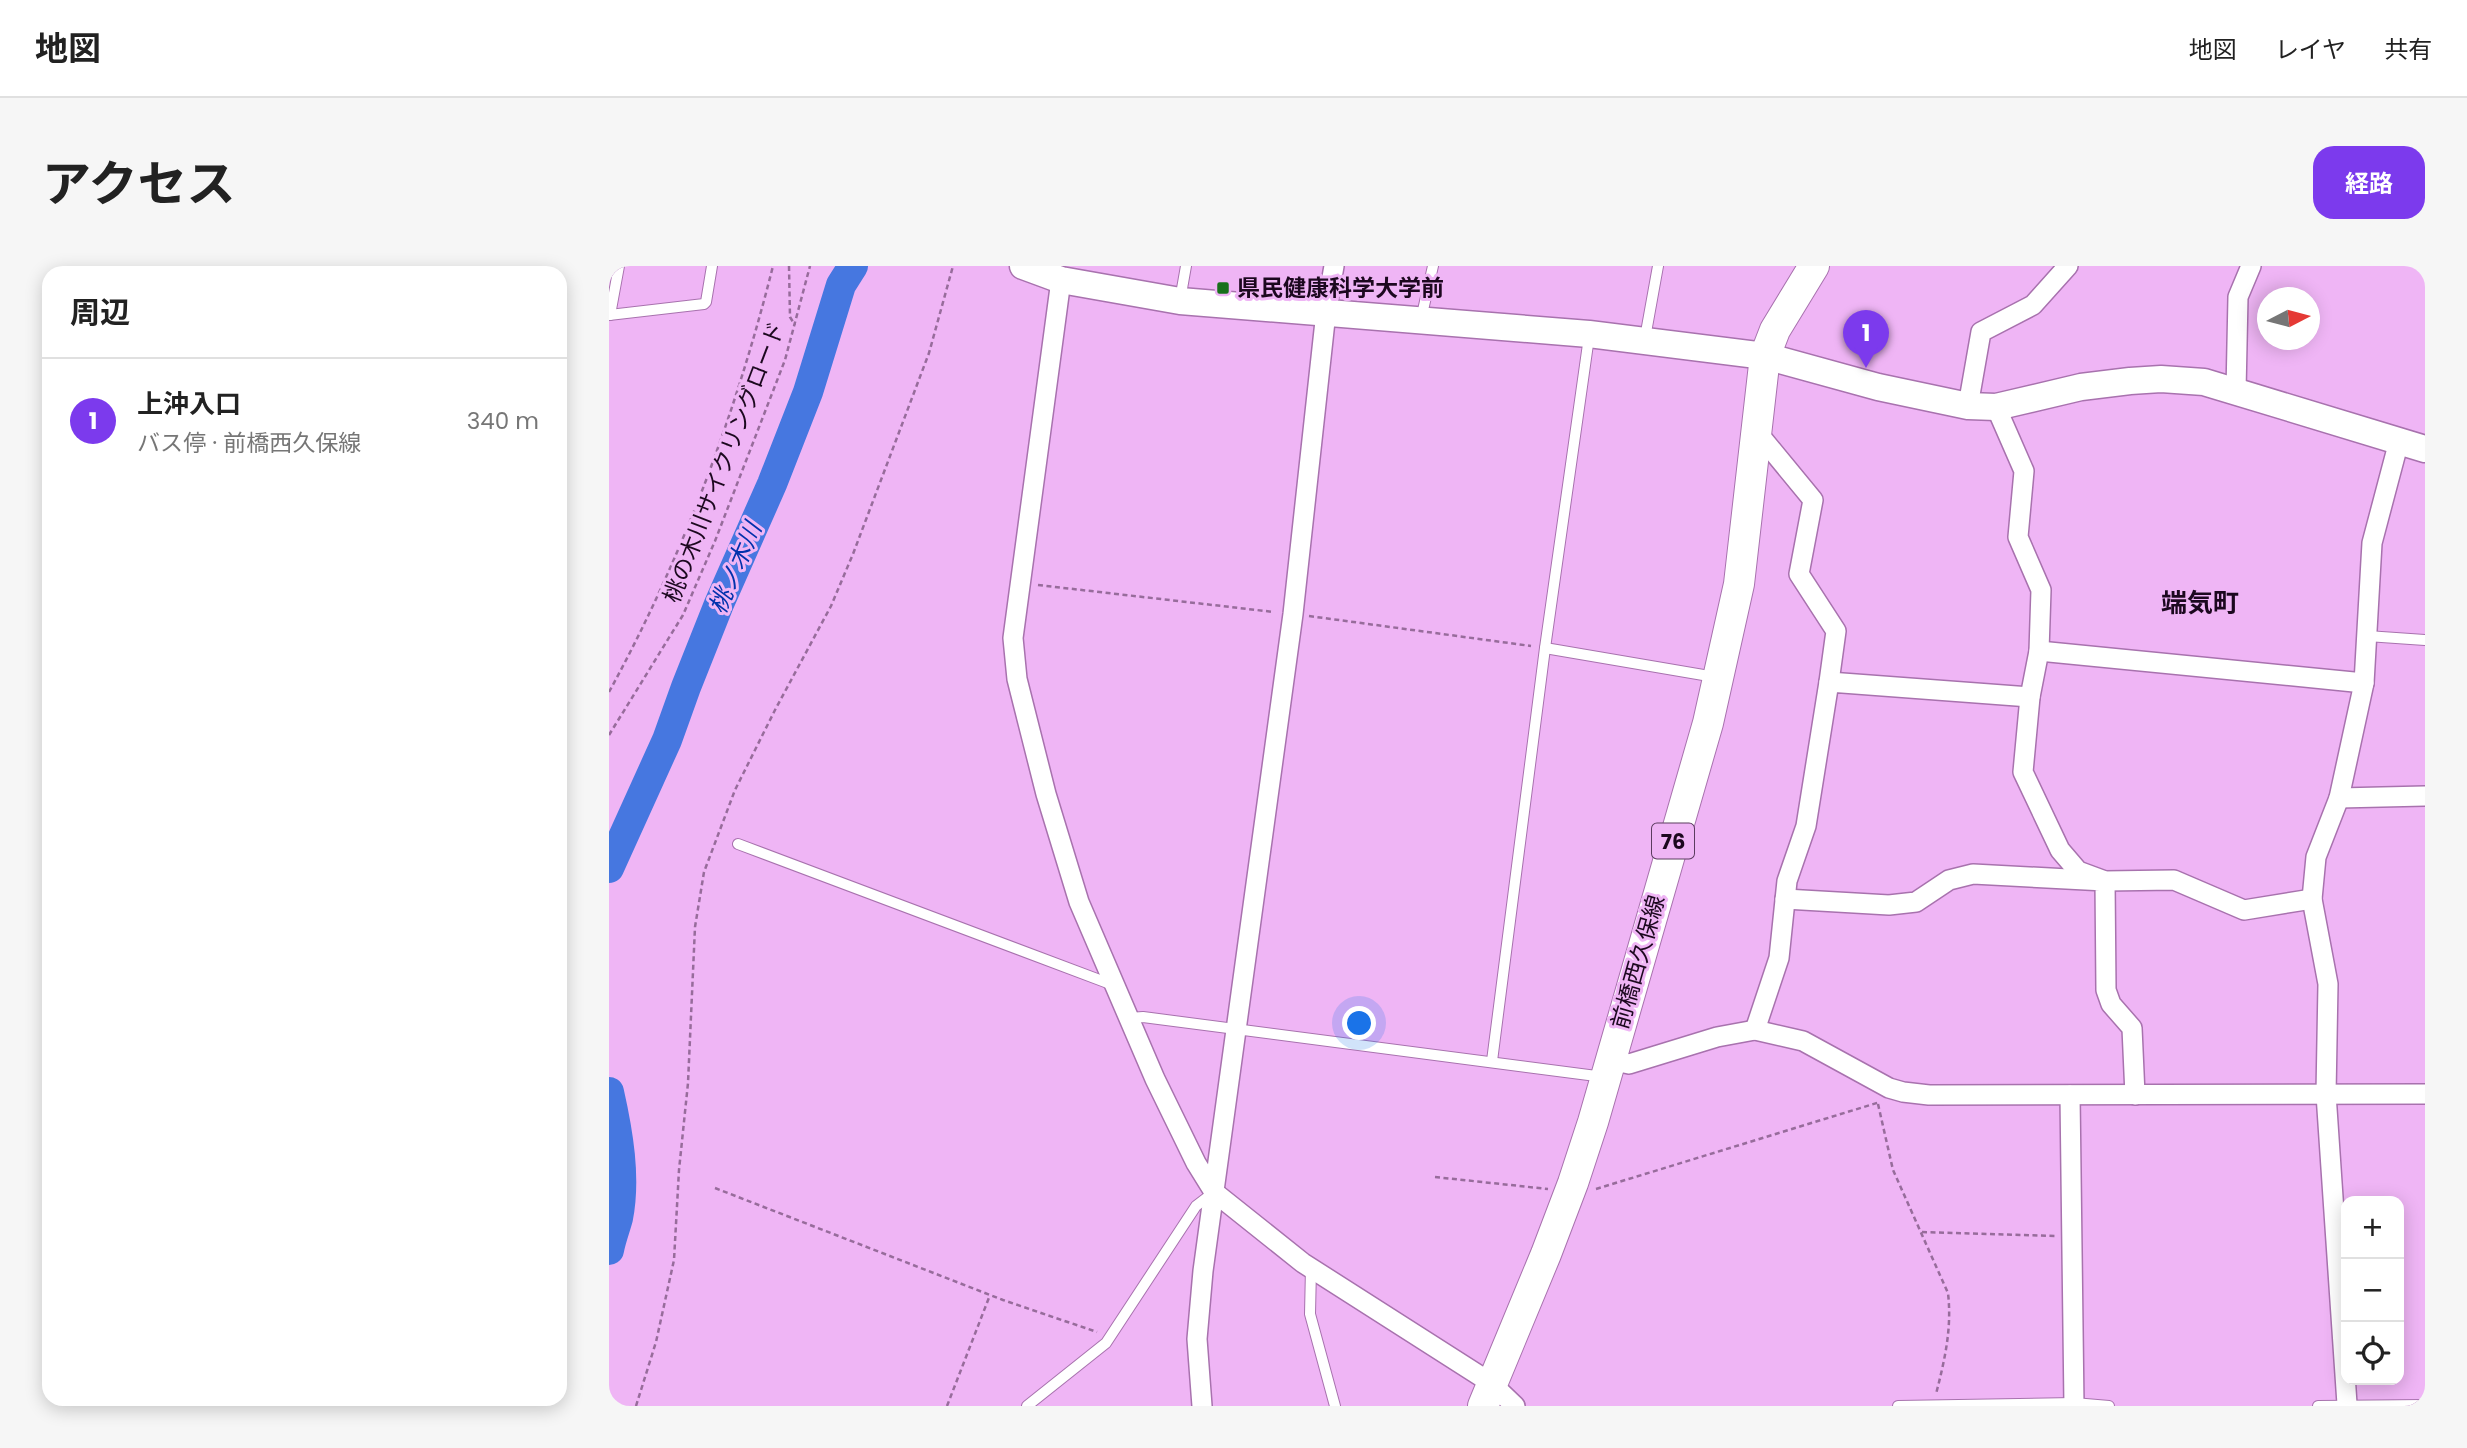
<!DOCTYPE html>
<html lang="ja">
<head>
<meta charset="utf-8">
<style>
	:root { --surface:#fff; --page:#f6f6f6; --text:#222; --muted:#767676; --line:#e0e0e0; --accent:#7c3aed }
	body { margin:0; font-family:Poppins,"Noto Sans JP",sans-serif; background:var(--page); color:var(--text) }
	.controls { position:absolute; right:21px; bottom:21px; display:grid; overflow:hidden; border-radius:14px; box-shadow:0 4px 18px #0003 }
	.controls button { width:63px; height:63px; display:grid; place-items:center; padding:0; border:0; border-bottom:2px solid var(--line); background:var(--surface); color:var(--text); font:35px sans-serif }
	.compass { position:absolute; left:1648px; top:21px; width:63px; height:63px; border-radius:50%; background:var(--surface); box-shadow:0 4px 18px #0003; rotate:84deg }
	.you { position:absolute; left:751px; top:758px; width:24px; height:24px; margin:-18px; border:5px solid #fff; border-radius:50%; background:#1a73e8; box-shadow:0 0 0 10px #1a73e833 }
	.badge { display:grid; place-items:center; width:46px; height:46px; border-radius:50%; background:var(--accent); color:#fff; font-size:23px; font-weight:700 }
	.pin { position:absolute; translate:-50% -58px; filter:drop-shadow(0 2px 4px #0008) }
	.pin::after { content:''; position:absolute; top:37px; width:24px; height:21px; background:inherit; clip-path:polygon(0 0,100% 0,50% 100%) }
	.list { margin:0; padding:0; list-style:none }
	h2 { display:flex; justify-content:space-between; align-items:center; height:91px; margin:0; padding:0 28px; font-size:30px }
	h2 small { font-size:23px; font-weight:400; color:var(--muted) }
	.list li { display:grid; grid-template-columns:46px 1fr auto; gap:21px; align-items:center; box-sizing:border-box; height:126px; padding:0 28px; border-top:2px solid var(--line) }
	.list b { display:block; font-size:26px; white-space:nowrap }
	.list p { margin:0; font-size:23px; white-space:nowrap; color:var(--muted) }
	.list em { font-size:23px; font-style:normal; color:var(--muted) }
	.icon { flex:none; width:38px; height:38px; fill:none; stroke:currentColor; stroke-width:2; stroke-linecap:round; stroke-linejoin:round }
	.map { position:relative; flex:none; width:1816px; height:1140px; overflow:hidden; border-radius:21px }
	header { display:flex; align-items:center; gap:42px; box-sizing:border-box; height:98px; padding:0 35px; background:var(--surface); border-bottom:2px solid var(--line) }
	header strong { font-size:33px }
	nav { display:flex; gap:38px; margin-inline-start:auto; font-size:24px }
	.intro { display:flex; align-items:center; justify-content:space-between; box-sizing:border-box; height:168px; padding:0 42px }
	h1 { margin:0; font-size:49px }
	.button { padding:18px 32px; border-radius:21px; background:var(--accent); color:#fff; font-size:24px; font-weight:700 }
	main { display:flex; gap:42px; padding:0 42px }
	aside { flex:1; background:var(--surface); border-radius:21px; box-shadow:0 4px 18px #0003 }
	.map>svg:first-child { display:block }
</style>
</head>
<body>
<header>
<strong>地図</strong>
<nav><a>地図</a><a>レイヤ</a><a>共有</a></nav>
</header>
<div class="intro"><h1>アクセス</h1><a class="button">経路</a></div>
<main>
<aside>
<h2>周辺<small></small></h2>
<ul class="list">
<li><span class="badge">1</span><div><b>上沖入口</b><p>バス停 · 前橋西久保線</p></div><em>340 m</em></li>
</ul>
</aside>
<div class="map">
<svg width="1816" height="1140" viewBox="0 0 1816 1140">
	<rect width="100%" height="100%" fill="#efb5f5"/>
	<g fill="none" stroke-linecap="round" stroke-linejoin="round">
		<g stroke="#4677e0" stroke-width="30">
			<path d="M0 602 58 474 77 421 110 338 163 218 199 126 232 19 244 0"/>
			<path d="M0 826C9 866 17 912 9 952 6 963 2 973 0 984"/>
		</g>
		<defs>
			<g id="lane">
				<path d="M571 34 577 0"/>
				<path d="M0 49 95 38 97 36 103 0"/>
				<path d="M1 49 10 0"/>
				<path d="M812 53 824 0"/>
				<path d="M1036 72 1049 0"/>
				<path d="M1758 370 1816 374"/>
				<path d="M936 382 1106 411"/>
				<path d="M129 578 504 719"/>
				<path d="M520 752 534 751 995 811"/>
				<path d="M883 795 936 382 980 71"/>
				<path d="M702 1002 701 1048 726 1140"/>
				<path d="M418 1140 497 1077 587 940 604 927"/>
				<path d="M1289 1140 1465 1137 1500 1140"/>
				<path d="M1709 1140 1816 1139"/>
			</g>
			<g id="street">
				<path d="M452 14 404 372 408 413 437 528 470 636 546 813 587 897 605 926 694 997 882 1117 906 1140"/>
				<path d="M1627 125 1629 31 1642 0"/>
				<path d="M1359 140 1372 66 1424 39 1459 0"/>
				<path d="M1387 141 1415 205 1409 271 1432 324 1430 385 1421 431 1414 506 1451 584 1469 605 1496 615 1565 614 1635 644 1703 633"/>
				<path d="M1148 166 1204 234 1190 308 1227 365 1220 416"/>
				<path d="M1430 385 1755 417"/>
				<path d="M1730 532 1816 530"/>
				<path d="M1176 633 1280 639 1307 636 1340 614 1364 608 1496 615 1497 724 1502 738 1523 762 1526 829"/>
				<path d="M1146 764 1170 692 1178 615 1197 560 1220 416 1421 431"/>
				<path d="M1000 794 1020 798 1108 771 1146 764 1194 775 1280 822 1294 826 1320 829 1816 828"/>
				<path d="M1461 829 1465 1140"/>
				<path d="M1738 1138 1717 828 1719 718 1703 633 1707 591 1730 532 1755 417 1763 277 1790 175"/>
				<path d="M593 1140 588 1073 594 1005 684 348 717 46 725 0"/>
			</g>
			<path id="secondary" d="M414 0 452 14 571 35 980 68 1156 90 1269 121 1359 140 1387 141 1472 121 1521 115 1552 113 1595 116 1816 183"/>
			<path id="primary" d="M874 1140 937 988 964 917 984 856 1099 457 1130 318 1156 90 1166 64 1205 0"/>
		</defs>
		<use href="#lane" stroke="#a872ae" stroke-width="12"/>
		<use href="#street" stroke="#a872ae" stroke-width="22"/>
		<use href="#secondary" stroke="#a872ae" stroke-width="29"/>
		<use href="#primary" stroke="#a872ae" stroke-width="32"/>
		<g stroke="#976c9b" stroke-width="2.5" stroke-dasharray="5 3.5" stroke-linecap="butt">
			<path d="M180 0 181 51 186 59"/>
			<path d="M429 319 665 346"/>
			<path d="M700 350 922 380"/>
			<path d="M0 426C73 293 127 147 164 0"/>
			<path d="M0 469 74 349 106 275 176 94 201 0"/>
			<path d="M1269 838 1284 904 1339 1027C1343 1062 1336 1093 1327 1128"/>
			<path d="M826 911 939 923"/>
			<path d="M106 922 394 1034 488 1066"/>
			<path d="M987 923 1271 836"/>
			<path d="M1313 966 1446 970"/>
			<path d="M27 1140 47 1076 65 994 70 904 79 817 86 661 95 606 126 524 166 444 222 340 244 288 320 87 344 0"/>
			<path d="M338 1140 381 1029"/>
		</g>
		<use href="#lane" stroke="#fff" stroke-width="10"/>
		<use href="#street" stroke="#fff" stroke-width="19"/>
		<use href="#secondary" stroke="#fff" stroke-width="26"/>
		<use href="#primary" stroke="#fff" stroke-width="30"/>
	</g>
	<rect fill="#17701b" stroke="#efb5f5" stroke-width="2.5" x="607" y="15" width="14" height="14" rx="3.5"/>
	<g text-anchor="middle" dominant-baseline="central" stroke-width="6" stroke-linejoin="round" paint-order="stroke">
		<rect fill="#efb5f5" stroke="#5b3c5f" stroke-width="2" x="1043" y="557.5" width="42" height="35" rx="5"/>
		<g font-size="21" font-weight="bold" fill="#1c081f">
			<text x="1064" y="575">76</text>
		</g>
		<g font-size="23" font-weight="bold" fill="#1c081f" stroke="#efb5f5" text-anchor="start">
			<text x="628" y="22">県民健康科学大学前</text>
		</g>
		<g font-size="23" fill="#1c081f" stroke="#efb5f5">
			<text transform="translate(115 196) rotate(-69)">桃の木川サイクリングロード</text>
			<text transform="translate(1029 696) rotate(-74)">前橋西久保線</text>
		</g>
		<g font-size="24" font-style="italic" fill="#0232ac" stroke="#efb5f5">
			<text transform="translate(126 302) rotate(-67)">桃ノ木川</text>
		</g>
		<g font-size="26" font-weight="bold" fill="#1c081f" stroke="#efb5f5">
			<text x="1591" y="337">端気町</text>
		</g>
	</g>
</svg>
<div class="controls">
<button>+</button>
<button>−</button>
<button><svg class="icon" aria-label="locate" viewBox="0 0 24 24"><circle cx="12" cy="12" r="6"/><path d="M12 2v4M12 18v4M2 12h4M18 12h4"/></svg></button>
</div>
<svg class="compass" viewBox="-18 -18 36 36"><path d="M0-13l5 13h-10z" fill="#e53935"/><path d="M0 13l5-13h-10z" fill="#767676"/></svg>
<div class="you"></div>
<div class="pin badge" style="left:1257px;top:102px">1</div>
</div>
</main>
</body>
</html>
